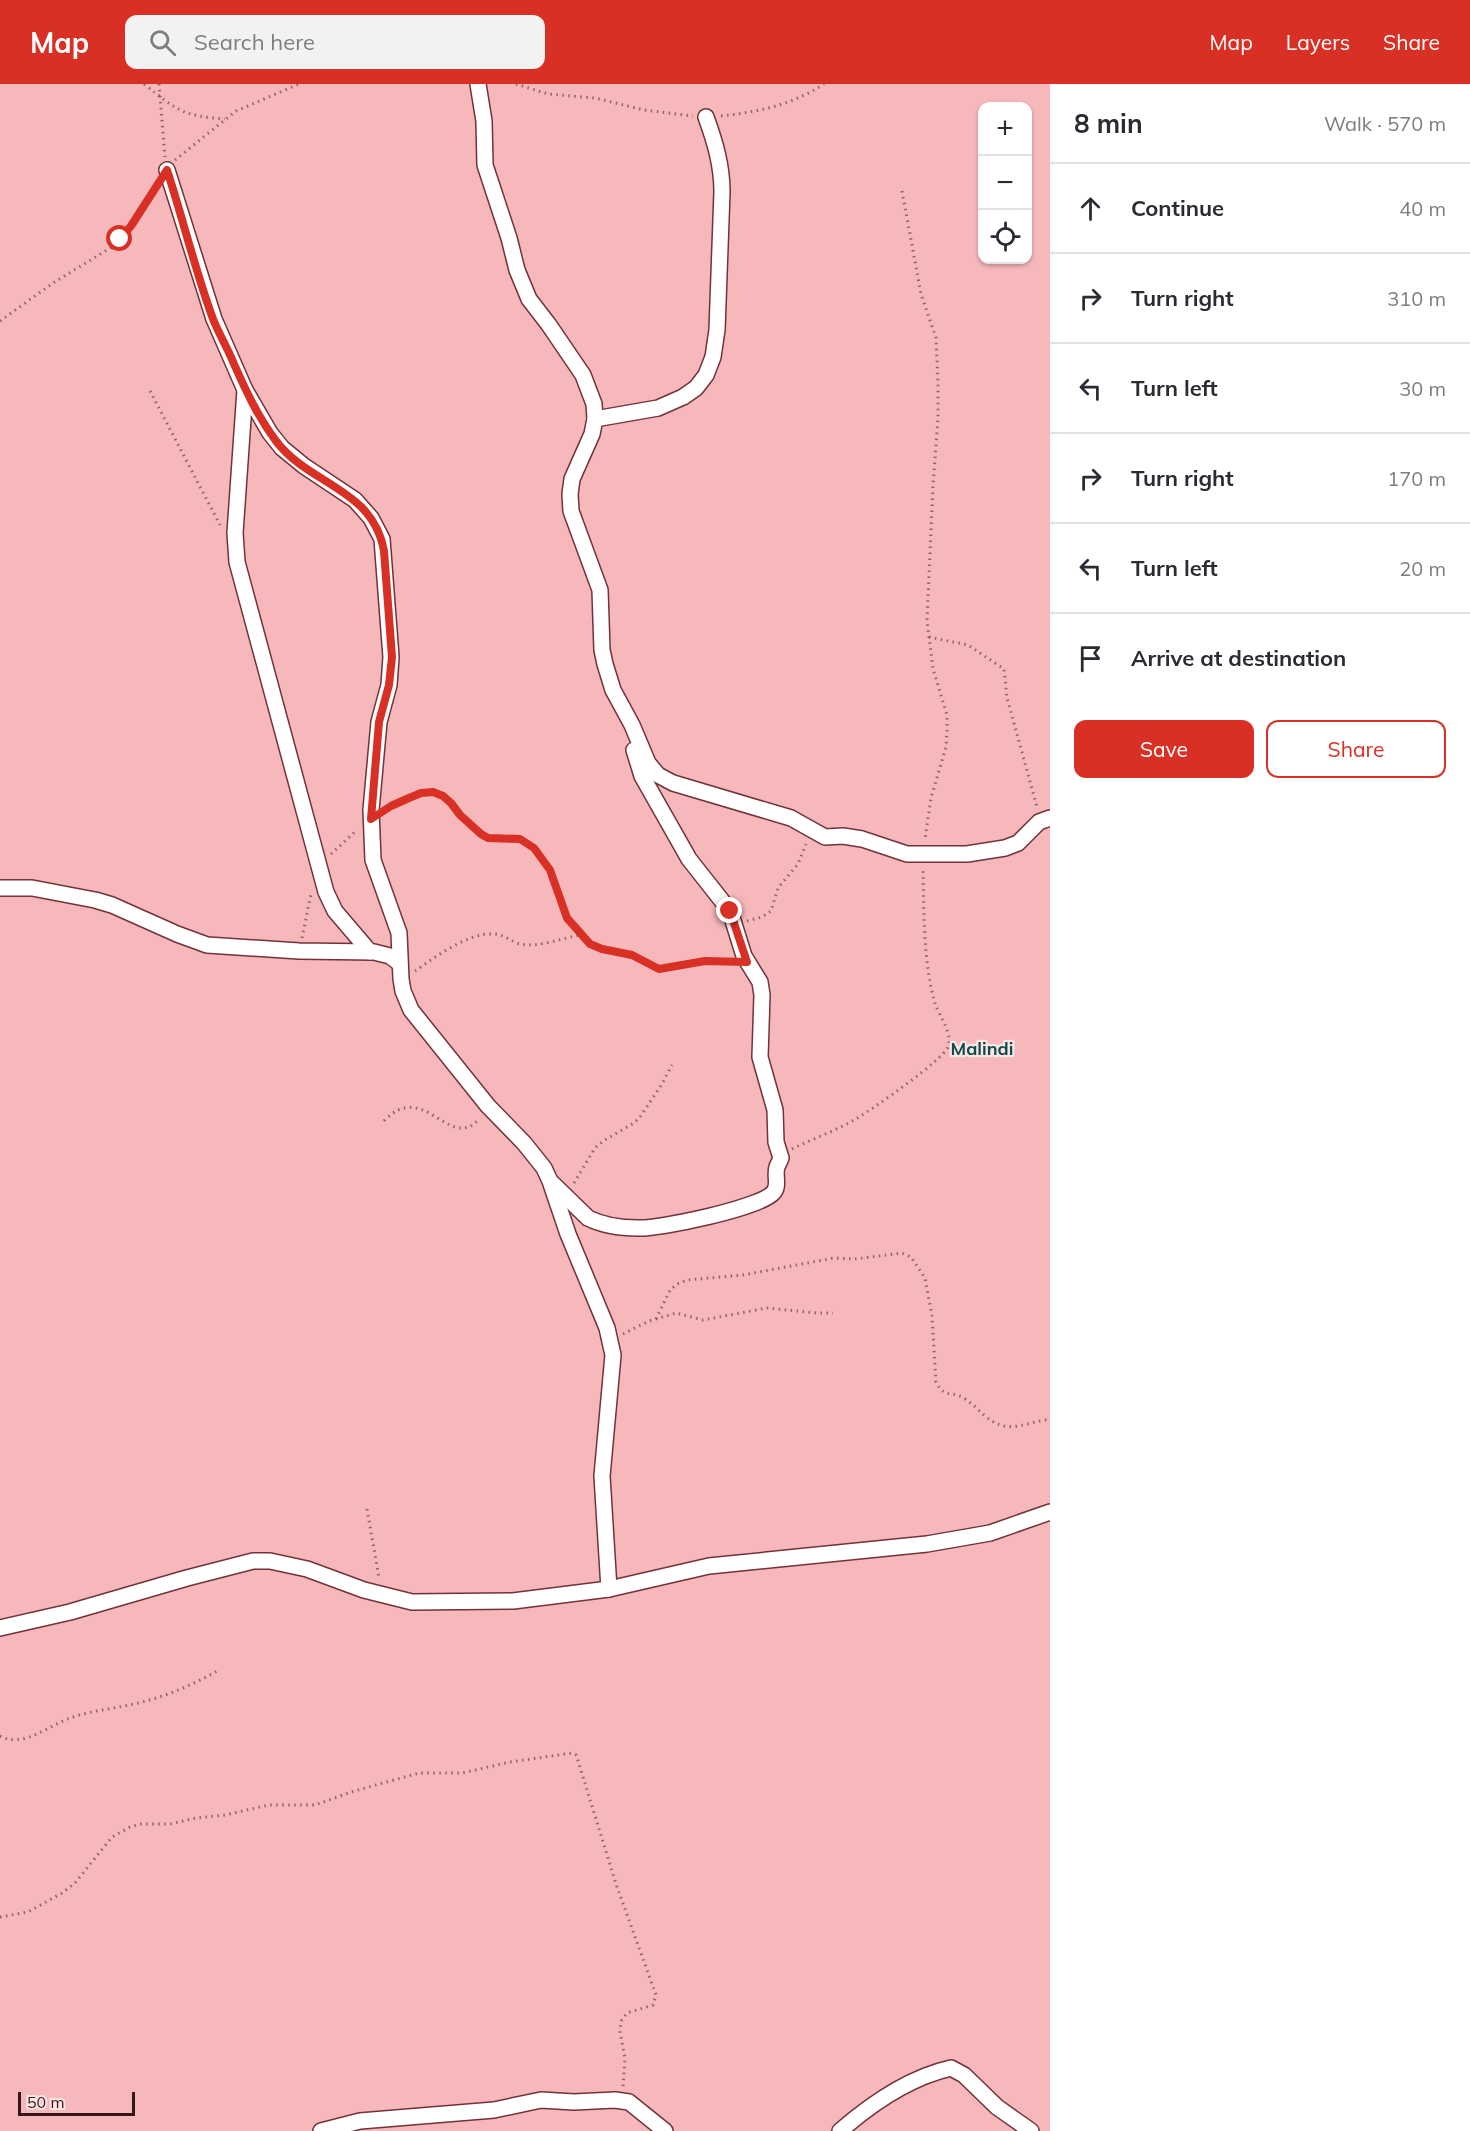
<!DOCTYPE html>
<html lang="en">
<head>
<meta charset="utf-8">
<style>
	:root { --surface:#fff; --page:#f2f2f3; --text:#2b2b33; --muted:#7c7c81; --line:#e1e1e2; --accent:#d93025 }
	body { margin:0; font-family:Mulish,sans-serif; background:var(--page); color:var(--text) }
	.controls { position:absolute; right:18px; top:18px; display:grid; overflow:hidden; border-radius:12px; box-shadow:0 2px 4px #0004 }
	.controls button { width:54px; height:54px; display:grid; place-items:center; padding:0; border:0; border-bottom:2px solid var(--line); background:var(--surface); color:var(--text); font:30px sans-serif }
	.scale { position:absolute; left:18px; bottom:15px; width:117px; box-sizing:border-box; padding-left:6px; border:3px solid #331719; border-top:0; font-size:16px; line-height:21px; white-space:nowrap; color:#331719; -webkit-text-stroke:4px #fde4e5; paint-order:stroke }
	.stop { position:absolute; width:18px; height:18px; margin:-14px; border:4px solid #d93025; border-radius:50%; background:#fff }
	.stop.end { background:#d93025; border-color:#fff; box-shadow:0 2px 6px #0008 }
	.list { margin:0; padding:0; list-style:none }
	h2 { display:flex; justify-content:space-between; align-items:center; height:78px; margin:0; padding:0 24px; font-size:26px }
	h2 small { font-size:20px; font-weight:400; color:var(--muted) }
	.list li { display:grid; grid-template-columns:39px 1fr auto; gap:18px; align-items:center; box-sizing:border-box; height:90px; padding:0 24px; border-top:2px solid var(--line) }
	.list b { display:block; font-size:22px; white-space:nowrap }
	.list em { font-size:20px; font-style:normal; color:var(--muted) }
	.actions { display:flex; gap:12px; padding:18px 24px }
	.actions a { flex:1; padding:14px 0; border:2px solid var(--accent); border-radius:12px; text-align:center; font-size:21px; color:var(--accent) }
	.actions .main { background:var(--accent); color:#fff }
	.icon { flex:none; width:33px; height:33px; fill:none; stroke:currentColor; stroke-width:2; stroke-linecap:round; stroke-linejoin:round }
	.map { position:relative; flex:none; width:1050px; height:2047px; overflow:hidden }
	header { display:flex; align-items:center; gap:36px; box-sizing:border-box; height:84px; padding:0 30px; background:var(--accent); color:#fff }
	header strong { font-size:28px }
	nav { display:flex; gap:33px; margin-inline-start:auto; font-size:21px }
	.search { width:420px; height:54px; background:var(--page); display:flex; align-items:center; gap:15px; box-sizing:border-box; padding:0 21px; border-radius:12px; color:var(--muted); font-size:22px }
	main { display:flex }
	aside { flex:1; background:var(--surface) }
	.map>svg:first-child { display:block }
</style>
</head>
<body>
<header>
<strong>Map</strong>
<div class="search"><svg class="icon" aria-label="search" viewBox="0 0 24 24"><circle cx="10" cy="10" r="6"/><path d="M15 15l6 6"/></svg>Search here</div>
<nav><a>Map</a><a>Layers</a><a>Share</a></nav>
</header>
<main>
<div class="map">
<svg width="1050" height="2047" viewBox="0 0 1050 2047">
	<rect width="100%" height="100%" fill="#f6b8bb"/>
	<g fill="none" stroke-linecap="round" stroke-linejoin="round">
		<defs>
			<g id="minor">
				<path d="M478 0 484 37 485 81 509 154 517 186 529 215 549 241 583 291 594 320 595 335 592 350 572 395 570 410 571 427 600 506 602 566 605 580 613 606 632 641 648 679 658 691 673 699 791 734 825 753 843 752 862 755 907 770H967L1005 764 1018 759 1039 738 1050 734"/>
				<path d="M167 86 214 235 245 306 270 349 282 364 304 382 355 416 371 434 382 455 391 573 389 601 379 638 371 726 373 776 399 849 401 895 403 907 411 926 488 1022 524 1059 544 1084 550 1097 568 1150 607 1244 613 1271 602 1392 609 1505"/>
				<path d="M245 306 235 449 237 478 326 808 335 827 370 868"/>
				<path d="M595 335 658 324 683 313 696 304 706 291 713 273 717 246 722 108C722 81 715 58 706 33"/>
				<path d="M0 804H32L95 816 112 821 177 850 207 861 299 867 374 868 390 872 399 879"/>
				<path d="M552 1099 588 1134C602 1141 622 1144 638 1144 660 1145 759 1124 773 1109 780 1102 774 1091 777 1083 778 1080 780 1077 781 1074L776 1058 775 1026 760 973 762 911 760 898 744 872 730 827 689 775 642 692 634 666"/>
				<path d="M0 1544 70 1528 187 1494 253 1477H270L307 1485 364 1506 412 1518 513 1517 609 1505 709 1482 927 1460 990 1449 1050 1428"/>
				<path d="M321 2047 360 2037 494 2026 541 2016 574 2018 615 2016 629 2018 665 2047"/>
				<path d="M840 2047C871 2020 911 1993 951 1984L964 1991 997 2023 1031 2047"/>
			</g>
		</defs>
		<use href="#minor" stroke="#723239" stroke-width="18"/>
		<g stroke="#906466" stroke-width="3" stroke-dasharray="1.5 4.5" stroke-linecap="butt">
			<path d="M144 0C177 26 182 32 225 35"/>
			<path d="M159 0 165 73"/>
			<path d="M516 0 548 10 595 14 644 26 693 32"/>
			<path d="M721 32C758 28 792 21 824 0"/>
			<path d="M175 76 236 27 299 0"/>
			<path d="M902 107 921 210 936 254 938 298V334L933 402 927 537 933 585 947 631V647L946 663 931 714 925 755"/>
			<path d="M0 237 53 199 112 163 131 142 157 104"/>
			<path d="M150 307 220 441"/>
			<path d="M929 553 968 561 1004 585 1007 614 1037 723"/>
			<path d="M386 725 421 709 433 708 443 712 451 719 460 731 488 754H513L530 760 551 786 567 834 585 856 596 863 632 871 659 885 705 877 730 878"/>
			<path d="M331 770 357 746"/>
			<path d="M747 837 762 833 771 827 778 804 798 780 806 760"/>
			<path d="M302 854 311 810"/>
			<path d="M415 887C435 873 469 848 494 850 504 850 511 858 520 860 538 864 562 854 580 851"/>
			<path d="M384 1037C424 994 449 1069 479 1035"/>
			<path d="M792 1065C814 1054 838 1046 859 1033 874 1024 943 976 948 963 953 949 939 932 935 919 923 879 924 825 923 783"/>
			<path d="M574 1099 595 1064 603 1057 634 1039 640 1033 662 1000 672 981"/>
			<path d="M656 1235 670 1206 677 1200 687 1196 743 1191 834 1174 854 1175 902 1169 911 1173 925 1194 932 1232 936 1298C944 1314 950 1307 962 1313 971 1318 977 1325 984 1331 1007 1351 1020 1340 1046 1336L1050 1338"/>
			<path d="M623 1250 649 1237 676 1229 703 1236 767 1224 817 1229H833"/>
			<path d="M367 1425 379 1494"/>
			<path d="M0 1652C24 1665 50 1640 73 1633 97 1625 122 1624 146 1617 172 1610 196 1599 219 1586"/>
			<path d="M0 1833 28 1828 62 1809 75 1799 112 1753 130 1743 141 1740H170L196 1734 225 1731 269 1721H315L351 1708 419 1689H462L510 1678 572 1669 576 1671 579 1680 616 1800 656 1911 653 1921 627 1929 621 1937 620 1948 625 1974 623 2003"/>
		</g>
		<use href="#minor" stroke="#fff" stroke-width="15"/>
	</g>
	<g fill="none" stroke-linecap="round" stroke-linejoin="round">
		<path stroke="#d93025" stroke-width="8" d="M120 155 131 142 167 86C183 135 195 186 213 235 219 250 228 265 234 280 246 307 258 333 276 357 309 401 373 404 384 467L392 573 389 601 379 638 371 735 391 722 409 714 421 709 433 708 443 712 451 719 460 731 481 750 488 754 520 755 534 764 550 786 567 834 590 860 602 865 632 871 659 885 705 877 747 878 730 827"/>
	</g>
	<g text-anchor="middle" dominant-baseline="central" stroke-width="4.5" stroke-linejoin="round" paint-order="stroke">
		<g font-size="18" font-weight="bold" fill="#0e4d4d" stroke="#fde4e5">
			<text x="982" y="964">Malindi</text>
		</g>
	</g>
</svg>
<div class="controls">
<button>+</button>
<button>−</button>
<button><svg class="icon" aria-label="locate" viewBox="0 0 24 24"><circle cx="12" cy="12" r="6"/><path d="M12 2v4M12 18v4M2 12h4M18 12h4"/></svg></button>
</div>
<div class="scale">50 m</div>
<div class="stop" style="left:120px;top:155px"></div>
<div class="stop end" style="left:730px;top:827px"></div>
</div>
<aside>
<h2>8 min<small>Walk · 570 m</small></h2>
<ul class="list">
<li><svg class="icon" aria-label="ahead" viewBox="0 0 24 24"><path d="M12 20V5M6 11l6-6 6 6"/></svg><div><b>Continue</b></div><em>40 m</em></li>
<li><svg class="icon" aria-label="right" viewBox="0 0 24 24"><path d="M7 20v-9h11M14 6l5 5-5 5"/></svg><div><b>Turn right</b></div><em>310 m</em></li>
<li><svg class="icon" aria-label="left" viewBox="0 0 24 24"><path d="M17 20v-9H6M10 6l-5 5 5 5"/></svg><div><b>Turn left</b></div><em>30 m</em></li>
<li><svg class="icon" aria-label="right" viewBox="0 0 24 24"><path d="M7 20v-9h11M14 6l5 5-5 5"/></svg><div><b>Turn right</b></div><em>170 m</em></li>
<li><svg class="icon" aria-label="left" viewBox="0 0 24 24"><path d="M17 20v-9H6M10 6l-5 5 5 5"/></svg><div><b>Turn left</b></div><em>20 m</em></li>
<li><svg class="icon" aria-label="arrive" viewBox="0 0 24 24"><path d="M6 21V4h12l-3 4 3 4H6"/></svg><div><b>Arrive at destination</b></div></li>
</ul>
<div class="actions"><a class="main">Save</a><a>Share</a></div>
</aside>
</main>
</body>
</html>
